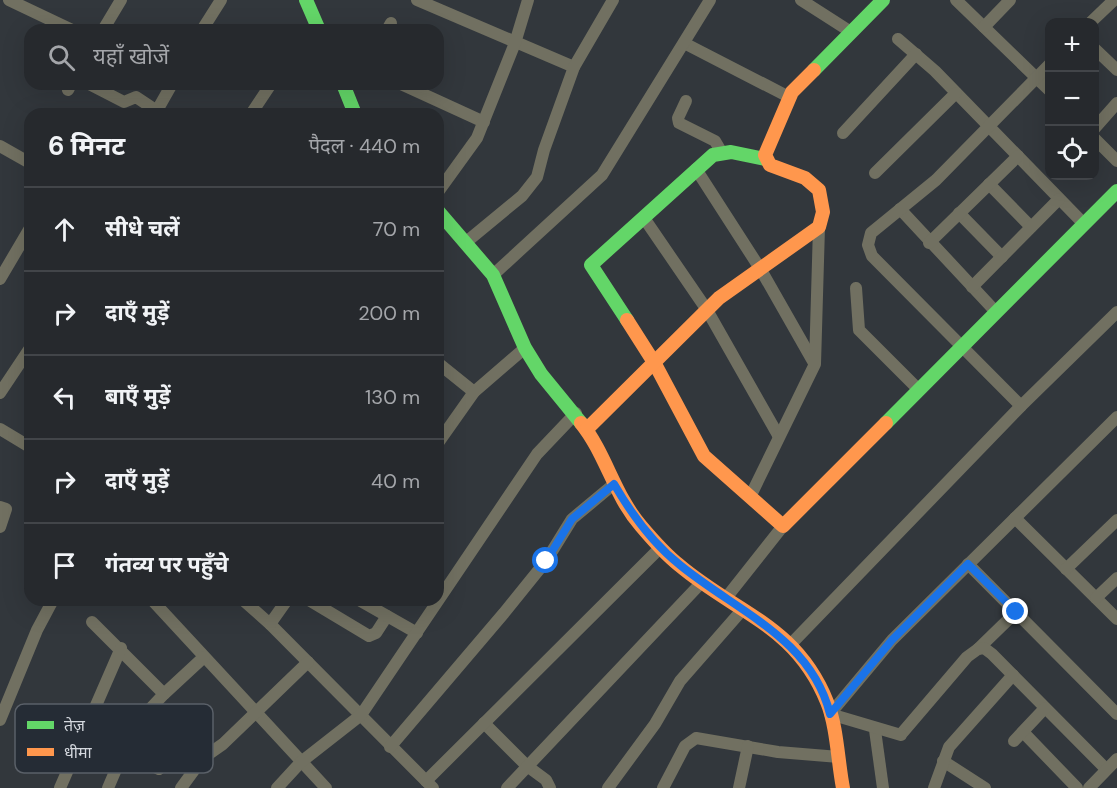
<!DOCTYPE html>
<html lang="hi">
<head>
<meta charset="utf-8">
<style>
	:root { --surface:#26292d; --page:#2e3135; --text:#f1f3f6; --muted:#a4a6aa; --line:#424549 }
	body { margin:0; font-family:"DM Sans","Noto Sans Devanagari",sans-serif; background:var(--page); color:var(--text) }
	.controls { position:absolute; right:18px; top:18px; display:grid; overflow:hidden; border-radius:12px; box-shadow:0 6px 24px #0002 }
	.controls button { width:54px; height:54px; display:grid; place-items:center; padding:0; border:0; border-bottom:2px solid var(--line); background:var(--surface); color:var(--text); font:30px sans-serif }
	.stop { position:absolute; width:18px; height:18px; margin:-14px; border:4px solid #1a73e8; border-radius:50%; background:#fff }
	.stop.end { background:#1a73e8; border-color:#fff; box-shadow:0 2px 6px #0008 }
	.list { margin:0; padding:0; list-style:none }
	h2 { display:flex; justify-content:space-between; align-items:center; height:78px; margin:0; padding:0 24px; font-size:26px }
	h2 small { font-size:20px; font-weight:400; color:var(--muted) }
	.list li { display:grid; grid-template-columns:39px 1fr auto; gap:18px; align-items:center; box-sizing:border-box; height:84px; padding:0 24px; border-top:2px solid var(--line) }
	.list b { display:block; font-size:22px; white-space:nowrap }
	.list em { font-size:20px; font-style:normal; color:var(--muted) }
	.icon { flex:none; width:33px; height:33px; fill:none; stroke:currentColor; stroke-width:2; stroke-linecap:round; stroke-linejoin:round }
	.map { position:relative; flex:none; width:1117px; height:788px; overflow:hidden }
	.search { position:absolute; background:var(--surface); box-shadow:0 6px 24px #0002; left:24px; top:24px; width:420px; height:66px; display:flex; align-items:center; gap:15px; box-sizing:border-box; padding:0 21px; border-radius:18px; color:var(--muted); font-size:22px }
	.panel { position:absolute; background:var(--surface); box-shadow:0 6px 24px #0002; left:24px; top:108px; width:420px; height:498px; border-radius:18px }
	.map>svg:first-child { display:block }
</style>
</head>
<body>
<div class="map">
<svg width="1117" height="788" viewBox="0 0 1117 788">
	<rect width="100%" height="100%" fill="#32373c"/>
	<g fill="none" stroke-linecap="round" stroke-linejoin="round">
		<g stroke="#717061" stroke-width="12">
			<path d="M9 0 72 30"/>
			<path d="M417 0 574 67"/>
			<path d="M801 0 851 32"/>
			<path d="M956 0 1050 91"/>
			<path d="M1091 22 1114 0"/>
			<path d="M984 27 1010 0"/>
			<path d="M103 30 121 0"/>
			<path d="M202 30 221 0"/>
			<path d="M387 30 391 23"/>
			<path d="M898 39 935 71 1084 224"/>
			<path d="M684 43 789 97"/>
			<path d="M1094 48 1117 70"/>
			<path d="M89 84 124 102 136 97 157 111"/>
			<path d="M401 84 484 122"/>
			<path d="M68 90 71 84"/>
			<path d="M686 101 678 118 679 123 715 141 722 153"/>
			<path d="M155 114 172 84"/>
			<path d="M251 114 271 84"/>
			<path d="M1094 129 1117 103"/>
			<path d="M843 133 916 54"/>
			<path d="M1094 138 1117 161"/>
			<path d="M0 146 30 163"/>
			<path d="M696 169 761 270 814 363"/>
			<path d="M875 173 956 93"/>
			<path d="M989 184 1031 227"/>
			<path d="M438 192 477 138 515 43 528 0"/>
			<path d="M900 209 996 312"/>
			<path d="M959 213 1002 257"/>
			<path d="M644 218 707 310 778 435"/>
			<path d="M465 243 522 196 537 177 544 150 574 67 613 0"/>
			<path d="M929 243 1018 156"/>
			<path d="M493 275 602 175 710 0"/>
			<path d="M0 279 30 228"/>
			<path d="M972 287 1059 199"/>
			<path d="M856 288 859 330 919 390"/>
			<path d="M438 363 474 392"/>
			<path d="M0 393 30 348"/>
			<path d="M1021 406 872 256 868 245 871 233 936 180 1050 64"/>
			<path d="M0 429 30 447"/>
			<path d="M438 443 474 392 525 348"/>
			<path d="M750 497 815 364 819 227"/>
			<path d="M0 507 6 509 0 527"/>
			<path d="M1015 518 1117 619"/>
			<path d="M968 564 1117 714"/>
			<path d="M1066 569 1117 520"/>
			<path d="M726 598 783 526"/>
			<path d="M1096 598 1117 578"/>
			<path d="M152 600 326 788"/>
			<path d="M243 600 270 624 433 788"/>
			<path d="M309 600 369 636 376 633 387 616"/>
			<path d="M359 600 417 633"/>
			<path d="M92 622 164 694"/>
			<path d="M270 624 287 600"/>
			<path d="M791 644 1021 406 1117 312"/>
			<path d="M978 649 1016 612"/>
			<path d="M0 720 37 630 53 600"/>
			<path d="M484 723 527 766 546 780 550 788"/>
			<path d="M875 730 883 788"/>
			<path d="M903 732 967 657 978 649 984 648 992 654 1106 769"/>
			<path d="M1023 732 1077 788"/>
			<path d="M901 735 830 714 892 640 1117 417"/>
			<path d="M1014 741 1045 708"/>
			<path d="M390 747 504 613 546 561 572 519 614 484"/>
			<path d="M122 752 159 769"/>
			<path d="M943 761 985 788"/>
			<path d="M426 781 660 548"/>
			<path d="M60 788 121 648"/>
			<path d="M108 788 135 725 164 694 204 657"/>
			<path d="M181 788 203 758 223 744 308 662"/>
			<path d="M277 788 301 762 361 715 537 454 576 413"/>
			<path d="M507 788 702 582"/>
			<path d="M608 788 655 724 680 681 743 609"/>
			<path d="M663 788 685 746 696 738 778 752 839 757"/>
			<path d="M739 788 748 746"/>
			<path d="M934 788 949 747 1013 675"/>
			<path d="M1089 788 1117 759"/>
		</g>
		<g stroke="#63d668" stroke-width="14">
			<path d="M306 0 319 30"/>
			<path d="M814 70 883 0"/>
			<path d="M343 84 355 114"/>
			<path d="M438 211 493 275 525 348 541 374 581 423"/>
			<path d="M627 320 591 265 713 155 731 152 765 159"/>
			<path d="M886 423 1117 191"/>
		</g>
		<g stroke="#ff974d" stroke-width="14">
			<path d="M627 320 655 364 704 456 783 526 886 423"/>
			<path d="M581 423C606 454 614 495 641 526 652 539 665 554 679 565 737 614 796 625 827 702 837 726 838 763 843 788"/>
			<path d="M587 429 719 298 819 227 823 212 819 190 805 178 770 165 765 155 792 92 814 70"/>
		</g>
	</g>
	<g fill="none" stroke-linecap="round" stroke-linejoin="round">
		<path stroke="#1a73e8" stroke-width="8" d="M546 561 572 519 614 484C632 515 652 543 680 565 736 611 811 638 830 714L892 640 968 564 1016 612"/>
	</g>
	<rect x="15" y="704" width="198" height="69" rx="9" fill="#252c35" stroke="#5a6068" stroke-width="1.5"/>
	<rect x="27" y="721" width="27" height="8" fill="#63d668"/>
	<rect x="27" y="748" width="27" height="8" fill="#ff974d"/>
	<g font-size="16" fill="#d4d8de">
		<text x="64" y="731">तेज़</text>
		<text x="64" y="758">धीमा</text>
	</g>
</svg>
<div class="controls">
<button>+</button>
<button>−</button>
<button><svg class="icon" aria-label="locate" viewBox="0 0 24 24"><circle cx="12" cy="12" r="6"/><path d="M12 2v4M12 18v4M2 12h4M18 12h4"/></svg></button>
</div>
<div class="stop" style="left:546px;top:561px"></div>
<div class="stop end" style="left:1016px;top:612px"></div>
<div class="search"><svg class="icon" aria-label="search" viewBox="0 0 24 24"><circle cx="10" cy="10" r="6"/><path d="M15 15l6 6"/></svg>यहाँ खोजें</div>
<section class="panel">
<h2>6 मिनट<small>पैदल · 440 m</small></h2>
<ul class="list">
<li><svg class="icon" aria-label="ahead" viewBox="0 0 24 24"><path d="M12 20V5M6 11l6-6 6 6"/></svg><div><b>सीधे चलें</b></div><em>70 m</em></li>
<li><svg class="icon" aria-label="right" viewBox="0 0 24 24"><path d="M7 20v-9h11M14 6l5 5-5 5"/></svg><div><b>दाएँ मुड़ें</b></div><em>200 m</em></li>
<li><svg class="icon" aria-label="left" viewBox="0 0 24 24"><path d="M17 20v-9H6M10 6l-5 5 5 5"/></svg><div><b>बाएँ मुड़ें</b></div><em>130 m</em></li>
<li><svg class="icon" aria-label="right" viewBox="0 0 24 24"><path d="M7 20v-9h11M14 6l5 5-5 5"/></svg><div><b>दाएँ मुड़ें</b></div><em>40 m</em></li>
<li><svg class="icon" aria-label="arrive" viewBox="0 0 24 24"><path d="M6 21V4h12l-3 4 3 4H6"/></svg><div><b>गंतव्य पर पहुँचे</b></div></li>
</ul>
</section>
</div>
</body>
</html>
